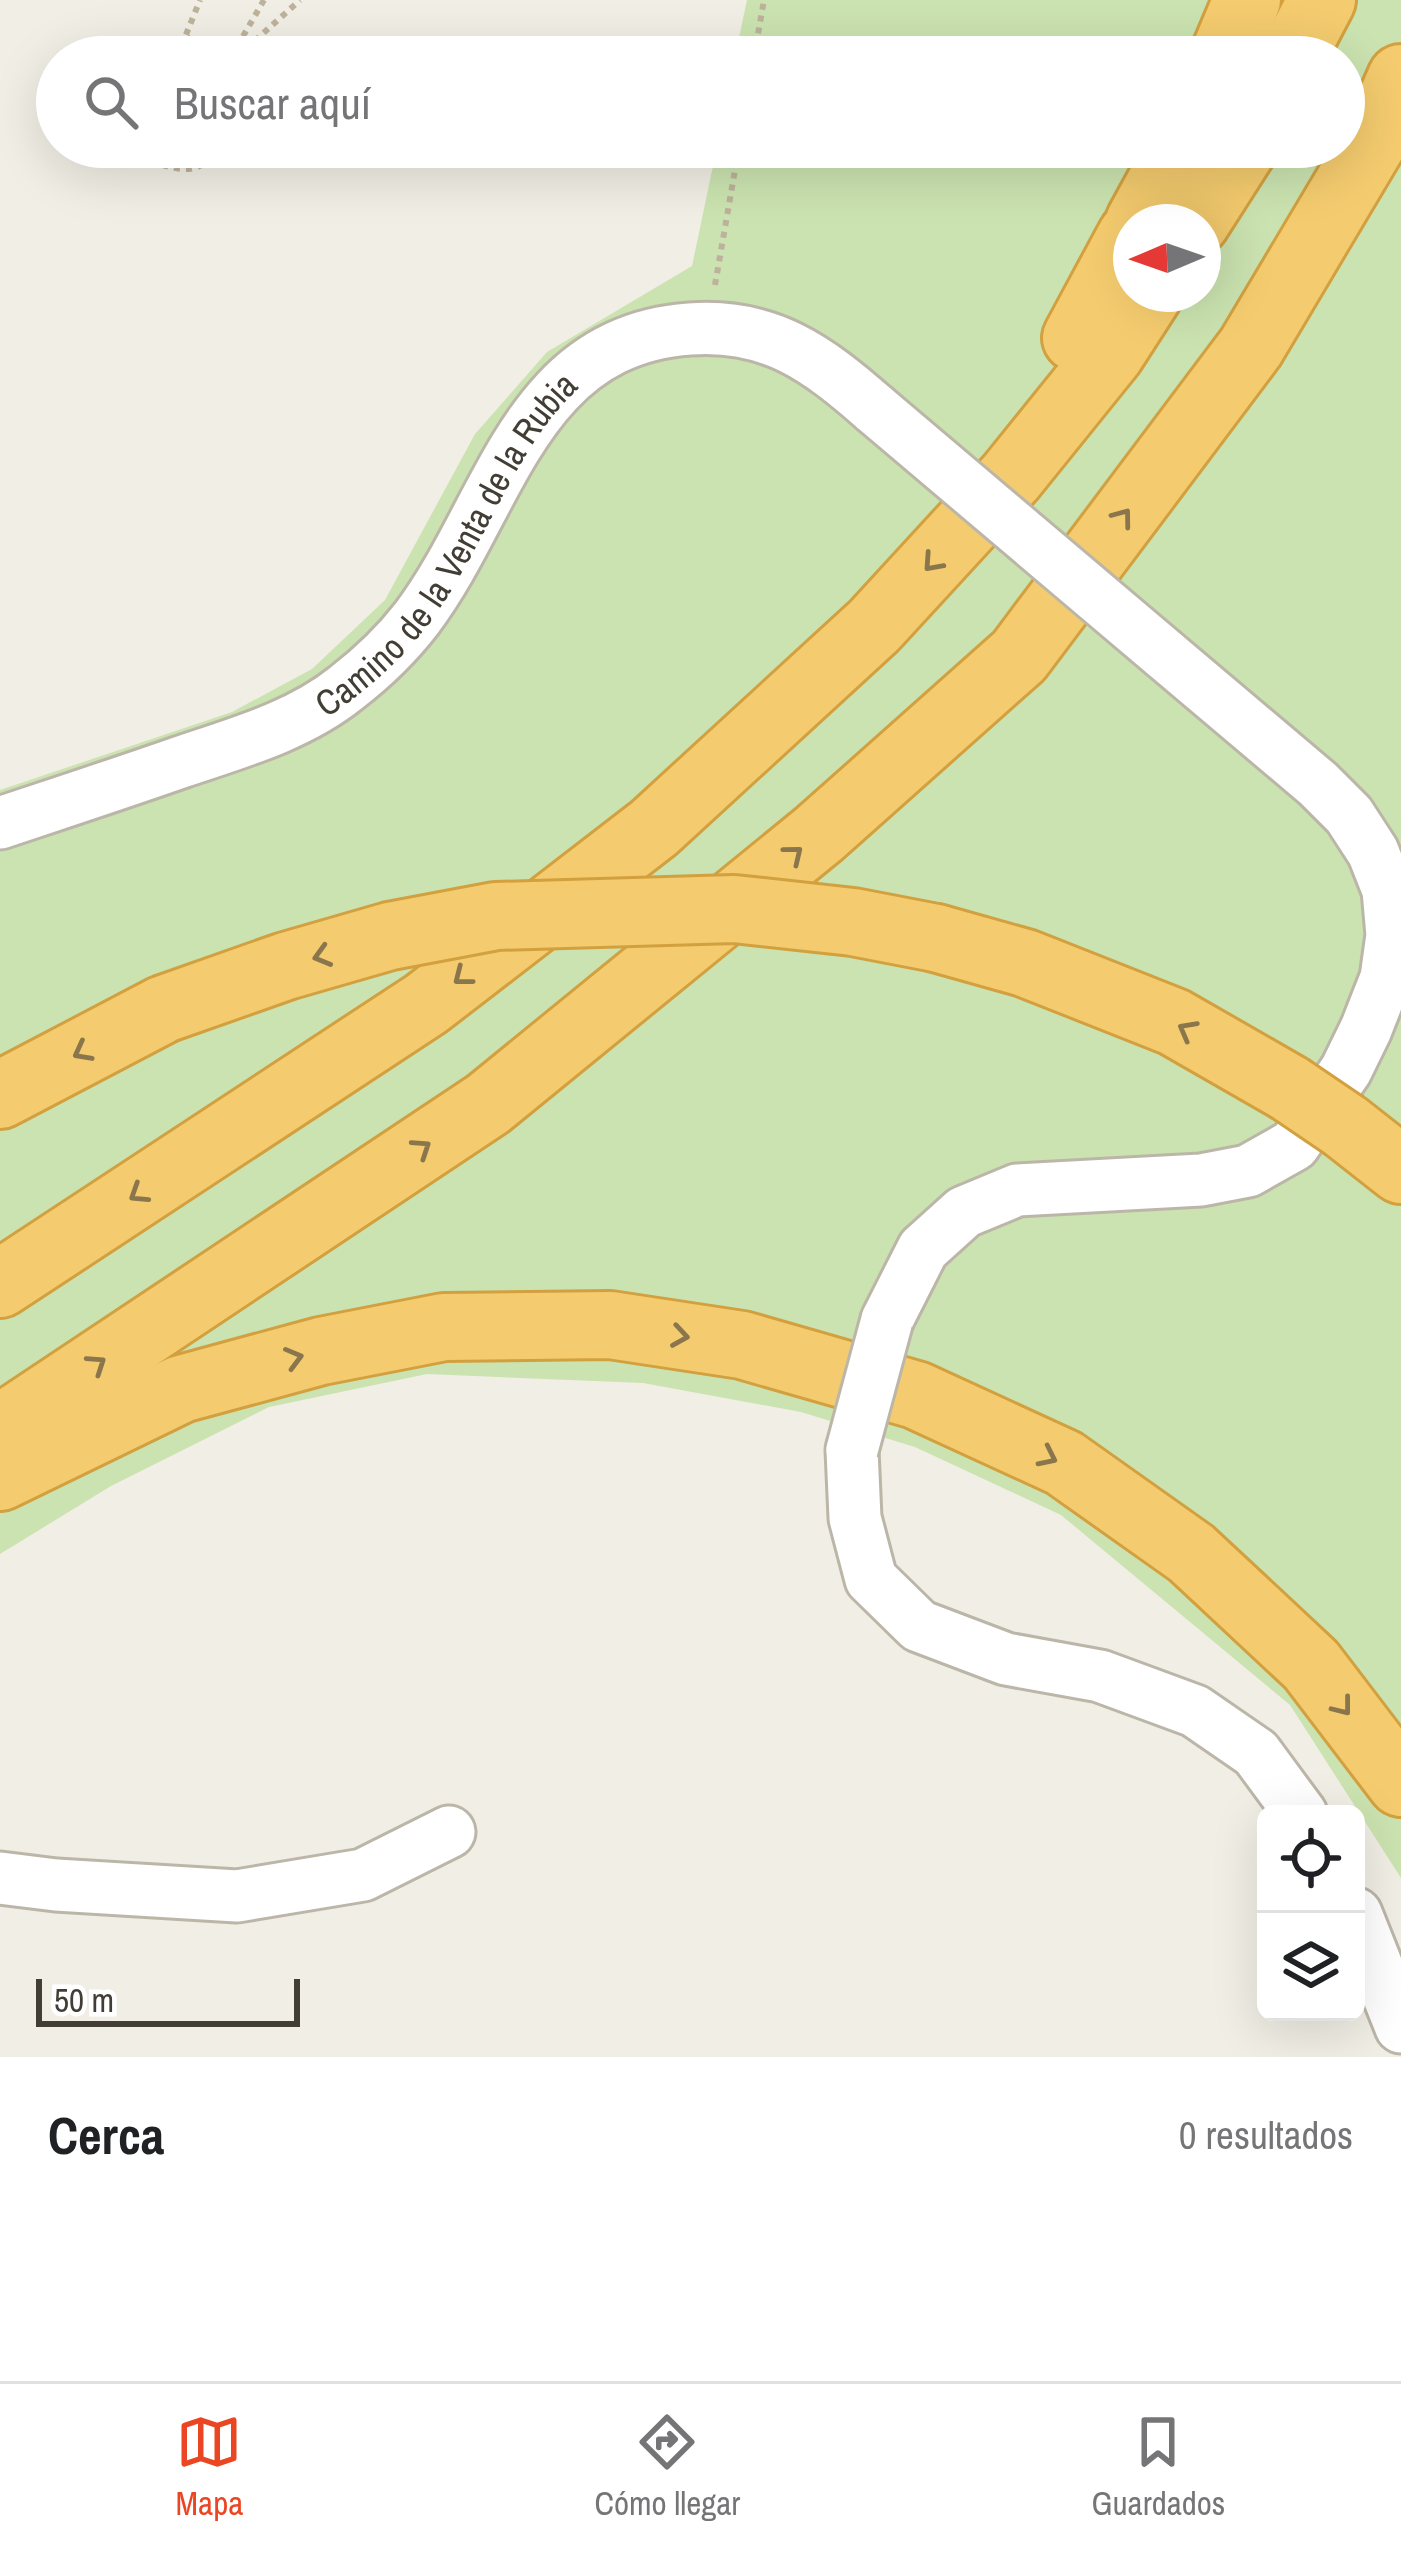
<!DOCTYPE html>
<html lang="es">
<head>
<meta charset="utf-8">
<style>
	:root { --surface:#fff; --page:#f2f2f2; --text:#202124; --muted:#757577; --line:#e0e0e0; --accent:#eb4623 }
	body { margin:0; font-family:"Archivo Narrow",sans-serif; background:var(--page); color:var(--text) }
	.controls { position:absolute; right:36px; bottom:36px; display:grid; overflow:hidden; border-radius:18px; box-shadow:0 12px 48px #0002 }
	.controls button { width:108px; height:108px; display:grid; place-items:center; padding:0; border:0; border-bottom:3px solid var(--line); background:var(--surface); color:var(--text); font:60px sans-serif }
	.compass { position:absolute; left:1113px; top:204px; width:108px; height:108px; border-radius:50%; background:var(--surface); box-shadow:0 12px 48px #0002; rotate:268deg }
	.scale { position:absolute; left:36px; bottom:30px; width:264px; box-sizing:border-box; padding-left:12px; border:6px solid #433e35; border-top:0; font-size:33px; line-height:42px; white-space:nowrap; color:#433e35; -webkit-text-stroke:9px #fff; paint-order:stroke }
	.list { margin:0; padding:0; list-style:none }
	h2 { display:flex; justify-content:space-between; align-items:center; height:156px; margin:0; padding:0 48px; font-size:51px }
	h2 small { font-size:39px; font-weight:400; color:var(--muted) }
	.icon { flex:none; width:66px; height:66px; fill:none; stroke:currentColor; stroke-width:2; stroke-linecap:round; stroke-linejoin:round }
	.map { position:relative; flex:none; width:1401px; height:2057px; overflow:hidden }
	.search { position:absolute; background:var(--surface); box-shadow:0 12px 48px #0002; left:36px; right:36px; top:36px; height:132px; display:flex; align-items:center; gap:30px; box-sizing:border-box; padding:0 42px; border-radius:66px; color:var(--muted); font-size:45px }
	.sheet { height:324px; background:var(--surface) }
	nav { display:flex; justify-content:space-around; align-items:center; box-sizing:border-box; height:168px; border-top:3px solid var(--line); background:var(--surface); font-size:33px; color:var(--muted) }
	nav a { display:grid; justify-items:center; gap:6px }
	nav .on { color:var(--accent) }
	.map>svg:first-child { display:block }
</style>
</head>
<body>
<div class="map">
<svg width="1401" height="2057" viewBox="0 0 1401 2057">
	<rect width="100%" height="100%" fill="#f1eee5"/>
	<path fill="#cbe3b0" fill-rule="evenodd" d="M747 0H1401V1878L1290 1705 1061 1515 915 1447 801 1412 643 1383 427 1374 269 1407 111 1486 0 1554V790L232 712 312 669 385 600 475 434 547 352 692 266 717 147H1344V57H735ZM1131 222H1203V294H1131Z"/>
	<g fill="none" stroke-linecap="round" stroke-linejoin="round">
		<defs>
			<g id="minor">
				<path id="s1" d="M0 823C60 803 121 783 181 762 237 743 299 726 346 688 372 668 397 644 417 618 500 508 524 340 690 329 770 323 818 359 875 409"/>
				<path d="M887 1320 923 1249 964 1212 1017 1190 1201 1180 1248 1171 1294 1145 1346 1070 1366 1029 1386 978 1392 935 1388 890 1373 852 1349 815 1318 784 1163 653"/>
				<path d="M852 1450 855 1518 871 1579 919 1626 1006 1659 1100 1676 1195 1711 1256 1753 1301 1814"/>
				<path d="M0 1878 56 1885 237 1896 363 1875 449 1832"/>
				<path d="M1356 1914 1401 2027"/>
			</g>
			<g id="highway">
				<path d="M1223 57 1247 0"/>
				<path d="M1292 57 1322 0"/>
				<path d="M1139 222 1180 147"/>
				<path d="M1196 222 1244 147"/>
				<path d="M1076 338 1131 236"/>
				<path d="M936 938 1025 963 1174 1022 1289 1088"/>
				<path d="M0 1095 164 1009"/>
				<path d="M1345 1126 1401 1170"/>
				<path d="M0 1284 426 1004 654 828 874 626 1011 477 1111 353 1149 294"/>
				<path d="M0 1429 488 1104 819 834 1019 656 1251 347 1373 142 1401 78"/>
				<path d="M0 1477 181 1389 321 1351 444 1327 610 1325 742 1345 916 1395 1064 1463 1191 1553 1311 1665 1401 1783"/>
			</g>
		</defs>
		<use href="#minor" stroke="#bcb6a9" stroke-width="57"/>
		<use href="#highway" stroke="#d2a03f" stroke-width="72"/>
		<g stroke="#bdb29b" stroke-width="6" stroke-dasharray="6 6" stroke-linecap="butt">
			<path d="M187 37 213 57"/>
			<path d="M177 57 200 0"/>
			<path d="M231 57 264 0"/>
			<path d="M237 57 300 0"/>
			<path d="M754 57 764 0"/>
			<path d="M148 147 157 163C181 172 206 174 215 147"/>
			<path d="M715 285 739 147"/>
		</g>
		<use href="#minor" stroke="#fff" stroke-width="51"/>
		<use href="#highway" stroke="#f4cb6e" stroke-width="66"/>
		<defs>
			<g id="minor-bridge">
				<path d="M875 409 1163 653"/>
				<path d="M852 1450 887 1320"/>
			</g>
			<g id="highway-bridge">
				<path d="M164 1009 286 966 390 936 496 916 734 909 853 922 936 938"/>
				<path d="M1289 1088 1345 1126"/>
			</g>
		</defs>
		<use href="#minor-bridge" stroke="#bcb6a9" stroke-width="57" stroke-linecap="butt"/>
		<use href="#highway-bridge" stroke="#d2a03f" stroke-width="72" stroke-linecap="butt"/>
		<use href="#minor-bridge" stroke="#fff" stroke-width="51"/>
		<use href="#highway-bridge" stroke="#f4cb6e" stroke-width="66"/>
	</g>
	<path fill="#b5aea2" d="M171 147H197L198 151 173 152Z"/>
	<defs><path id="oneway-chevron" d="M-2-3.5L2.5 0L-2 3.5" fill="none" stroke-width="1.6" stroke-linecap="round" stroke-linejoin="round" transform="scale(3)"/></defs>
	<g stroke="#8a764c">
		<use href="#oneway-chevron" transform="translate(1123 517) rotate(-53)"/>
		<use href="#oneway-chevron" transform="translate(932 563) rotate(132)"/>
		<use href="#oneway-chevron" transform="translate(794 854) rotate(-39)"/>
		<use href="#oneway-chevron" transform="translate(322 956) rotate(164)"/>
		<use href="#oneway-chevron" transform="translate(462 977) rotate(142)"/>
		<use href="#oneway-chevron" transform="translate(1187 1030) rotate(-151)"/>
		<use href="#oneway-chevron" transform="translate(82 1052) rotate(152)"/>
		<use href="#oneway-chevron" transform="translate(422 1148) rotate(-34)"/>
		<use href="#oneway-chevron" transform="translate(138 1194) rotate(147)"/>
		<use href="#oneway-chevron" transform="translate(680 1336) rotate(9)"/>
		<use href="#oneway-chevron" transform="translate(294 1358) rotate(-15)"/>
		<use href="#oneway-chevron" transform="translate(97 1364) rotate(-34)"/>
		<use href="#oneway-chevron" transform="translate(1048 1457) rotate(26)"/>
		<use href="#oneway-chevron" transform="translate(1343 1707) rotate(52)"/>
	</g>
	<g text-anchor="middle" dominant-baseline="central" stroke-width="9" stroke-linejoin="round" paint-order="stroke">
		<g font-size="36" fill="#433e35" stroke="#fff">
			<text stroke="none"><textPath href="#s1" startOffset="549">Camino de la Venta de la Rubia</textPath></text>
		</g>
	</g>
</svg>
<div class="controls">
<button><svg class="icon" aria-label="locate" viewBox="0 0 24 24"><circle cx="12" cy="12" r="6"/><path d="M12 2v4M12 18v4M2 12h4M18 12h4"/></svg></button>
<button><svg class="icon" aria-label="layers" viewBox="0 0 24 24"><path d="M12 4l9 5-9 5-9-5zM3 14l9 5 9-5"/></svg></button>
</div>
<svg class="compass" viewBox="-18 -18 36 36"><path d="M0-13l5 13h-10z" fill="#e53935"/><path d="M0 13l5-13h-10z" fill="#757577"/></svg>
<div class="scale">50 m</div>
<div class="search"><svg class="icon" aria-label="search" viewBox="0 0 24 24"><circle cx="10" cy="10" r="6"/><path d="M15 15l6 6"/></svg>Buscar aquí</div>
</div>
<section class="sheet">
<h2>Cerca<small>0 resultados</small></h2>
<ul class="list">
</ul>
</section>
<nav>
<a class="on"><svg class="icon" aria-label="map" viewBox="0 0 24 24"><path d="M3 6l6-2 6 2 6-2v14l-6 2-6-2-6 2zM9 4v14M15 6v14"/></svg>Mapa</a>
<a><svg class="icon" aria-label="directions" viewBox="0 0 24 24"><path d="M12 3l9 9-9 9-9-9zM9 14v-3h6M13 9l2 2-2 2"/></svg>Cómo llegar</a>
<a><svg class="icon" aria-label="saved" viewBox="0 0 24 24"><path d="M7 4h10v16l-5-4-5 4z"/></svg>Guardados</a>
</nav>
</body>
</html>
